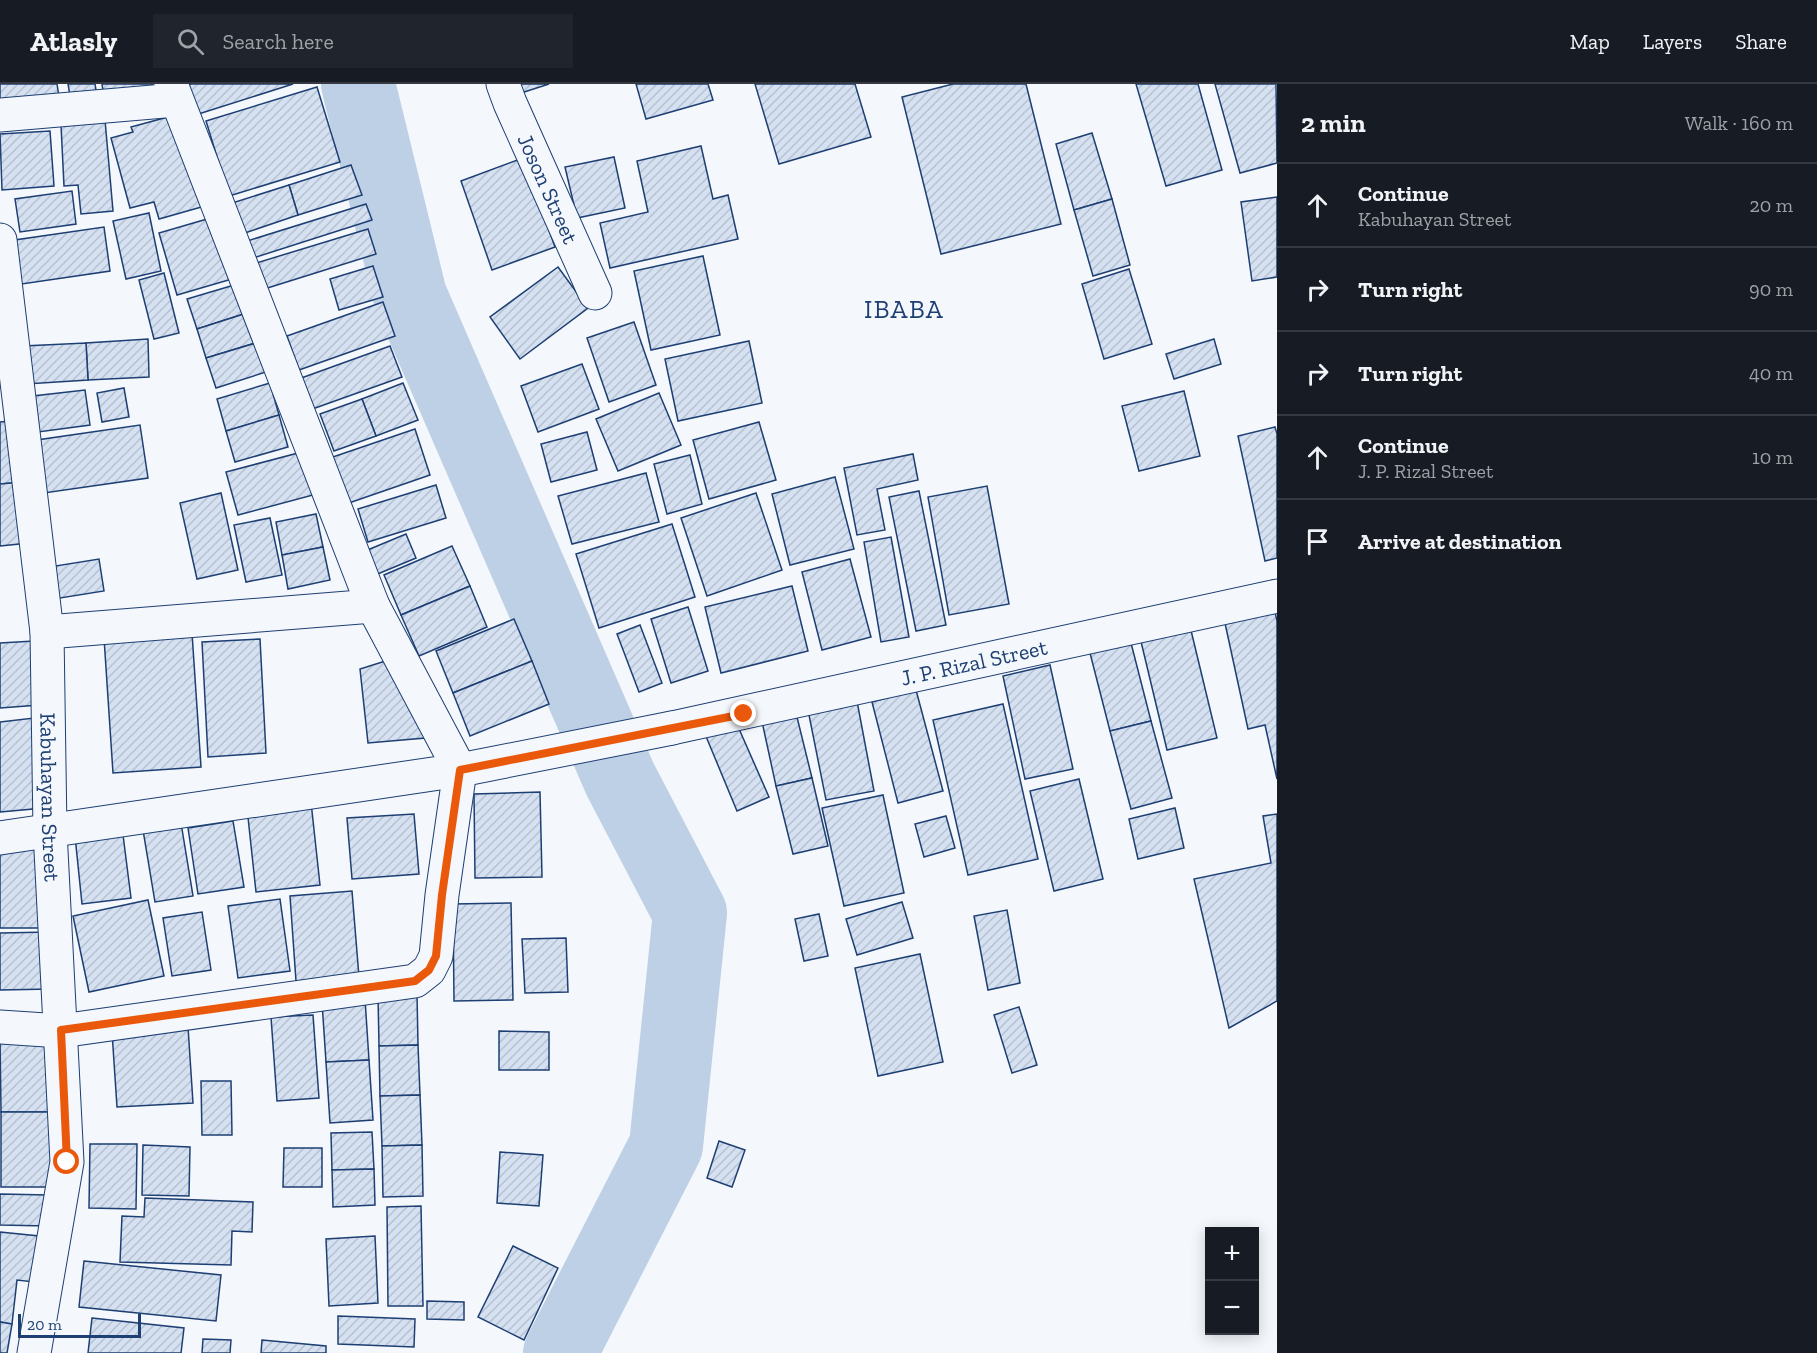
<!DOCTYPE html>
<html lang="en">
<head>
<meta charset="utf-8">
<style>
	:root { --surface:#171b24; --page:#20242c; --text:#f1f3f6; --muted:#9ea1a6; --line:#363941 }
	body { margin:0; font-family:"Zilla Slab",serif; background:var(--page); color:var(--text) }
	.controls { position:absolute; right:18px; bottom:18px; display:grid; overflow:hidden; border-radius:0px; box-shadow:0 3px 15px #0003 }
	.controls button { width:54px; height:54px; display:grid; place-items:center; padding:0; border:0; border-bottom:2px solid var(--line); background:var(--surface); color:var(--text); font:30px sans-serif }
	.scale { position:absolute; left:18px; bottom:15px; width:123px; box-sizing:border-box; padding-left:6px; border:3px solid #1d3f73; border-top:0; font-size:16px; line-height:21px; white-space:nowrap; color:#1d3f73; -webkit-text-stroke:4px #f4f7fb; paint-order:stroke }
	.stop { position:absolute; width:18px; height:18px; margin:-14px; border:4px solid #ea580c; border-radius:50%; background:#fff }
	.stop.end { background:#ea580c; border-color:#fff; box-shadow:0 2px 6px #0008 }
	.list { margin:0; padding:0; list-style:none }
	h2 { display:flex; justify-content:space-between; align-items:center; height:78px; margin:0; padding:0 24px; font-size:26px }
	h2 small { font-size:20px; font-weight:400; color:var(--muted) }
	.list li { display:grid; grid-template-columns:39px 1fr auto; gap:18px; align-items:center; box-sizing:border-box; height:84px; padding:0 24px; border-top:2px solid var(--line) }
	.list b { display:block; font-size:22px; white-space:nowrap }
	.list p { margin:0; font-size:20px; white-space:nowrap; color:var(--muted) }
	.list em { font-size:20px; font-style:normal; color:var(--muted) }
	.icon { flex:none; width:33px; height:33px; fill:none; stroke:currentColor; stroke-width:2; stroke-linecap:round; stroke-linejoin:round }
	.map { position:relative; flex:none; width:1277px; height:1269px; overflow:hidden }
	header { display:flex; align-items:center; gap:36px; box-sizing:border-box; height:84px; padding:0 30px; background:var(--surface); border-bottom:2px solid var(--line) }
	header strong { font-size:28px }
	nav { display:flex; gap:33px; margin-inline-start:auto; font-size:21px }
	.search { width:420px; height:54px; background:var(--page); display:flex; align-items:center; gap:15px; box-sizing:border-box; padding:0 21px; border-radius:0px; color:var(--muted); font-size:22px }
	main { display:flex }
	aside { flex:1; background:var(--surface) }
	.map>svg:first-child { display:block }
</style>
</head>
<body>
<header>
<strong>Atlasly</strong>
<div class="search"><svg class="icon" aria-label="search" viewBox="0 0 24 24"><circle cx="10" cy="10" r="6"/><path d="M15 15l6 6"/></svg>Search here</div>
<nav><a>Map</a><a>Layers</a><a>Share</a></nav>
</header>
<main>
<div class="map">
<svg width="1277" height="1269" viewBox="0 0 1277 1269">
	<defs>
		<pattern id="building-hatch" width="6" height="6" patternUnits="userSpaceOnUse" patternTransform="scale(1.5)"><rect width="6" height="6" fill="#d5e0f0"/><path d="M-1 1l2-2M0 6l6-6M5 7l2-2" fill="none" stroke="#b6c1d1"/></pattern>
	</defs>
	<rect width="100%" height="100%" fill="#f4f7fb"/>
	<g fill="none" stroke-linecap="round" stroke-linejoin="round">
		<path stroke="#bed0e5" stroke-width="74" d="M358 0 410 212 620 695 690 829 666 1062 560 1269"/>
	</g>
	<g fill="url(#building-hatch)" stroke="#1d3f73" stroke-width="1.5">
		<path d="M0 0H57L59 13 0 18Z"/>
		<path d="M68 0H95L98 18 72 23Z"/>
		<path d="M102 0H152L153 5 104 14Z"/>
		<path d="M191 0H293L189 33 179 4Z"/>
		<path d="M518 0H549L521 9Z"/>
		<path d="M636 0H708L713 16 646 35Z"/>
		<path d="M755 0H855L871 53 779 80Z"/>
		<path d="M953 0H1026L1061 140 941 170 902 13Z"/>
		<path d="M1136 0H1198L1222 86 1166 102Z"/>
		<path d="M1215 0H1276L1277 79 1240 89Z"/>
		<path d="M317 3 340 78 229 112 206 37Z"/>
		<path d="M179 30 205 122 159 135 154 118 130 124 111 54 133 48 131 43Z"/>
		<path d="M105 36 113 127 81 130 78 101 64 102 61 41Z"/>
		<path d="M50 47 54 102 2 106 0 50Z"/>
		<path d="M1092 49 1112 115 1074 126 1056 60Z"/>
		<path d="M701 62 713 115 728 111 738 155 610 184 600 139 648 128 637 77Z"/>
		<path d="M614 73 625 124 577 134 565 83Z"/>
		<path d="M523 74 555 163 492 186 461 97Z"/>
		<path d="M351 81 362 111 298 131 289 101Z"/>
		<path d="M289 101 298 131 236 152 226 121Z"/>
		<path d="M72 107 76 140 20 148 15 115Z"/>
		<path d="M1277 113V193L1252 197 1241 118Z"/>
		<path d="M1112 115 1130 181 1093 192 1074 126Z"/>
		<path d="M366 120 372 136 250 175 244 158Z"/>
		<path d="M149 129 161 187 126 195 113 137Z"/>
		<path d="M214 133 232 195 177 211 159 149Z"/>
		<path d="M104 143 110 187 15 201 8 157Z"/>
		<path d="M368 145 376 170 261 206 253 180Z"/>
		<path d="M703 172 720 251 651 266 634 187Z"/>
		<path d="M373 182 383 213 339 226 330 195Z"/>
		<path d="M558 183 588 224 520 275 490 233Z"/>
		<path d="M1129 185 1152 260 1104 275 1082 200Z"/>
		<path d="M164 189 179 249 154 255 139 196Z"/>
		<path d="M241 199 250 228 197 245 187 215Z"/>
		<path d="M383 218 395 252 299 286 287 252Z"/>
		<path d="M250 228 259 258 206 274 197 245Z"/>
		<path d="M634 238 656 301 609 318 587 254Z"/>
		<path d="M148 255 149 293 88 296 86 259Z"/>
		<path d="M1214 255 1221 280 1174 295 1166 270Z"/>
		<path d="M749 257 762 319 678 337 665 275Z"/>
		<path d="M259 258 269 287 216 304 206 274Z"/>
		<path d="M86 259 88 296 26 300 23 262Z"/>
		<path d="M390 262 402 293 304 328 293 297Z"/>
		<path d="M582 280 599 325 538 348 521 302Z"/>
		<path d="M270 299 279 331 226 347 217 315Z"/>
		<path d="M403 299 418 336 376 352 362 315Z"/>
		<path d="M124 304 129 333 102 338 97 309Z"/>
		<path d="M85 306 90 341 38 348 33 312Z"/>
		<path d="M1184 307 1200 372 1139 387 1122 322Z"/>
		<path d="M659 309 681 361 618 387 596 335Z"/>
		<path d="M362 315 376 352 334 367 320 330Z"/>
		<path d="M279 331 288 363 235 378 226 347Z"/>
		<path d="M18 336 23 398 0 400V338Z"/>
		<path d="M759 338 776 396 709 415 693 356Z"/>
		<path d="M140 341 148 394 44 409 37 356Z"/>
		<path d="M1275 343 1277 350V474L1265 477 1238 352Z"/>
		<path d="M415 345 430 391 343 421 327 375Z"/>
		<path d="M587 348 597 386 551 398 541 360Z"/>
		<path d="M302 368 313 411 238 431 226 388Z"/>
		<path d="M913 370 918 396 877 405 885 446 857 451 844 384Z"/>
		<path d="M690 371 702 420 667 430 654 380Z"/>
		<path d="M646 389 659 438 572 460 558 412Z"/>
		<path d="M835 393 854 465 790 481 772 410Z"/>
		<path d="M23 398 29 459 0 462V400Z"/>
		<path d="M436 401 446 434 368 458 358 425Z"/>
		<path d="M987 402 1009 520 949 531 928 413Z"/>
		<path d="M919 407 946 541 916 547 889 413Z"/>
		<path d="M221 409 238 486 197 495 180 419Z"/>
		<path d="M756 409 782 486 707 512 681 434Z"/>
		<path d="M316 430 323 463 282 471 276 438Z"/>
		<path d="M270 434 282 491 246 498 234 441Z"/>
		<path d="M672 440 695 513 599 544 576 470Z"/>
		<path d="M406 450 416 474 368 494 358 470Z"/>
		<path d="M891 453 909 553 881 558 864 458Z"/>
		<path d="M452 462 470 502 401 531 384 491Z"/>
		<path d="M323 463 330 496 288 505 282 471Z"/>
		<path d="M99 475 104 507 54 515 49 483Z"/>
		<path d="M850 475 871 553 822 566 802 488Z"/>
		<path d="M470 502 487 543 419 572 401 531Z"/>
		<path d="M792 502 808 567 721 589 705 523Z"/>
		<path d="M1273 519 1277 537V695L1265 641 1248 645 1223 530Z"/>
		<path d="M688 523 708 587 671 599 651 535Z"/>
		<path d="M1188 534 1217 654 1167 666 1138 545Z"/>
		<path d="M514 535 532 577 453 609 436 567Z"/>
		<path d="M640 541 662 599 639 608 617 550Z"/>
		<path d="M192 549 201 683 113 689 104 554Z"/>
		<path d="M260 555 266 669 208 673 202 558Z"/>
		<path d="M34 557 39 621 0 624V559Z"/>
		<path d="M1131 559 1151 637 1110 647 1090 569Z"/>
		<path d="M395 574 425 654 368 659 360 585Z"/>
		<path d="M532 577 549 620 470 652 453 609Z"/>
		<path d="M1050 581 1073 685 1025 695 1003 592Z"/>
		<path d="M916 606 943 707 898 719 872 618Z"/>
		<path d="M856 612 874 707 826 716 807 621Z"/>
		<path d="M1003 620 1038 775 968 791 933 636Z"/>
		<path d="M795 625 812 694 776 702 761 633Z"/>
		<path d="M34 634 44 724 0 728V638Z"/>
		<path d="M1151 637 1172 714 1131 725 1110 647Z"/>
		<path d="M736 638 769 713 737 727 705 650Z"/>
		<path d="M812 694 828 762 793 770 776 702Z"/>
		<path d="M1079 695 1103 795 1054 807 1030 707Z"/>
		<path d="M540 708 542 793 475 794 474 710Z"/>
		<path d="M883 711 904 809 844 822 822 724Z"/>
		<path d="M311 718 320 801 256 808 247 724Z"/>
		<path d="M1175 724 1184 764 1138 775 1129 735Z"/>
		<path d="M414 730 419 790 352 795 347 734Z"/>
		<path d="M1277 730V917L1229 944 1194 795 1271 779 1263 732Z"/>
		<path d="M946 732 955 764 924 773 915 740Z"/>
		<path d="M233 737 244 803 198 810 188 744Z"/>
		<path d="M181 739 193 812 155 818 143 746Z"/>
		<path d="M122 743 131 814 82 820 75 752Z"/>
		<path d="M44 754 45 844H0V758Z"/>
		<path d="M352 807 359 893 296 897 290 812Z"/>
		<path d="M280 815 290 887 238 894 228 822Z"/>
		<path d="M148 816 164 892 89 908 73 832Z"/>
		<path d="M902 818 913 854 857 871 846 835Z"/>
		<path d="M511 819 513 916 454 917 453 820Z"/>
		<path d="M1007 826 1020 899 988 906 974 832Z"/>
		<path d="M202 828 211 886 172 892 163 834Z"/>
		<path d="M819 830 828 872 804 877 795 835Z"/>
		<path d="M50 848 51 905 0 906V849Z"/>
		<path d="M566 854 568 908 525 909 522 855Z"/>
		<path d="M920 870 943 978 878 992 855 884Z"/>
		<path d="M417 910 418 961 379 962 378 911Z"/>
		<path d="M365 915 369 976 326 978 322 918Z"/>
		<path d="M1019 923 1037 981 1012 989 994 931Z"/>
		<path d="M313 931 319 1014 277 1017 271 933Z"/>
		<path d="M188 943 193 1019 117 1023 112 948Z"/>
		<path d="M499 947 549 948V986H499Z"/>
		<path d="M0 953H53L54 1028H1Z"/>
		<path d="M418 961 420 1011 380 1012 379 962Z"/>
		<path d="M369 976 373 1036 330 1039 326 978Z"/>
		<path d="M201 997H231L232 1051H202Z"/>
		<path d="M420 1011 422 1061 382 1062 380 1012Z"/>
		<rect x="1" y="1028" width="53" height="75"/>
		<path d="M372 1048 374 1085 332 1086 331 1049Z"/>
		<path d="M719 1057 745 1066 732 1103 707 1094Z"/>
		<path d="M90 1060H137L136 1125 89 1124Z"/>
		<path d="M143 1061 190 1063 189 1112 142 1111Z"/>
		<path d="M422 1061 423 1112 383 1113 382 1062Z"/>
		<path d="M284 1064H322V1103H283Z"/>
		<path d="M500 1068 543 1071 539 1122 497 1119Z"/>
		<path d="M374 1085 375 1121 333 1123 332 1086Z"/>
		<path d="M0 1110 48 1111 47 1142 0 1141Z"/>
		<path d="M145 1114 253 1118 252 1148 232 1147 231 1181 120 1178 122 1132 144 1133Z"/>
		<path d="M421 1122 423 1222H388L387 1123Z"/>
		<path d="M0 1148 39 1152 34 1198 17 1196 12 1240 0 1238Z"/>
		<path d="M375 1152 378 1219 329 1222 326 1155Z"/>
		<path d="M513 1162 558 1184 524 1256 478 1233Z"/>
		<path d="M84 1177 221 1191 216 1237 79 1223Z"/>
		<path d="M427 1217 464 1218V1236L427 1235Z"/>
		<path d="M338 1232 415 1235 414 1263 338 1260Z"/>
		<path d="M92 1234 184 1244 181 1269H88Z"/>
		<path d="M0 1238 12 1240 7 1269H0Z"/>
		<path d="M203 1255 231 1256 230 1269H202Z"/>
		<path d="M262 1256 326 1262V1269H261Z"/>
	</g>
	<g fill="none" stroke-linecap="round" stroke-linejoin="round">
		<defs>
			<g id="minor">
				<path id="s1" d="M503 0 510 19 595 209"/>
				<path d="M0 31 176 16"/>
				<path id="s2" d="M0 156 47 548 50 747 67 1078 34 1269"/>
				<path d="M47 548 373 522"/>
				<path id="s3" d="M672 644 1277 512"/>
				<path d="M0 943 61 947 415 897 429 886 436 872 442 811 460 686 373 522 171 0"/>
			</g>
			<path id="major" d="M0 754 460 686 672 644"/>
		</defs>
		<use href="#minor" stroke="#1d3f73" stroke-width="35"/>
		<use href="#major" stroke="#1d3f73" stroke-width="35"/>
		<use href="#minor" stroke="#f4f7fb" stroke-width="33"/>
		<use href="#major" stroke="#f4f7fb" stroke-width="33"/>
	</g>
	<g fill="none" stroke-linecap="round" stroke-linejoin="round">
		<path stroke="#ea580c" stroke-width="8" d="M67 1078 61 946 415 897 429 886 436 872 442 811 460 686 744 630"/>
	</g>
	<g text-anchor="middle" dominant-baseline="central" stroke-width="4.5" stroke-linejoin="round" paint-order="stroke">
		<g font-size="22" fill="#1d3f73" stroke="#f4f7fb">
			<text stroke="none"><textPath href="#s1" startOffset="114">Joson Street</textPath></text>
			<text stroke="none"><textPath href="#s3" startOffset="309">J. P. Rizal Street</textPath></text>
			<text stroke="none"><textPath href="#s2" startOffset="560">Kabuhayan Street</textPath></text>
		</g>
		<g font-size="26" letter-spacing="1.5" fill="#1d3f73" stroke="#f4f7fb">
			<text x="904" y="225">IBABA</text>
		</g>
	</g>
</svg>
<div class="controls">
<button>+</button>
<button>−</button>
</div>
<div class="scale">20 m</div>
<div class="stop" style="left:67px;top:1078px"></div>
<div class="stop end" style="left:744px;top:630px"></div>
</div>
<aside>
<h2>2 min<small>Walk · 160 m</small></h2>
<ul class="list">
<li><svg class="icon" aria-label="ahead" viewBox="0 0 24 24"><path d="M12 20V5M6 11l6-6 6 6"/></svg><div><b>Continue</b><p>Kabuhayan Street</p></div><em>20 m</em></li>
<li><svg class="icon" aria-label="right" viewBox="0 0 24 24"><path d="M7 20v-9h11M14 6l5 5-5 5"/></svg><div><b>Turn right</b></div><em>90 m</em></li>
<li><svg class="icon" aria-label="right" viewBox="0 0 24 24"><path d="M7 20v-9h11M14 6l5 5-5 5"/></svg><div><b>Turn right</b></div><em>40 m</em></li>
<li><svg class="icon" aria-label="ahead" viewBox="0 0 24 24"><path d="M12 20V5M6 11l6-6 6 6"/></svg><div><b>Continue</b><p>J. P. Rizal Street</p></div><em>10 m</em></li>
<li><svg class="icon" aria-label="arrive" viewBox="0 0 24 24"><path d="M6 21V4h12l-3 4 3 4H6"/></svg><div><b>Arrive at destination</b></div></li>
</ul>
</aside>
</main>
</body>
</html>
